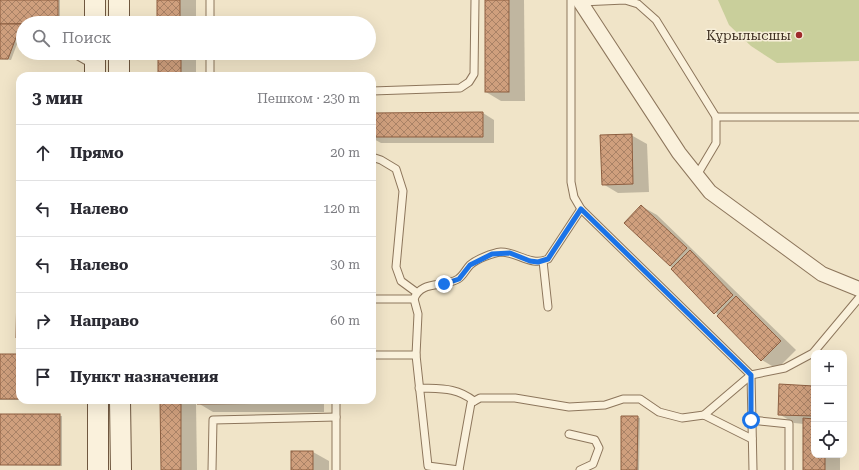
<!DOCTYPE html>
<html lang="ru">
<head>
<meta charset="utf-8">
<style>
	:root { --surface:#fff; --page:#f7f7f7; --text:#2b2b33; --muted:#7c7c81; --line:#e1e1e2 }
	body { margin:0; font-family:"Roboto Serif",serif; background:var(--page); color:var(--text) }
	.controls { position:absolute; right:12px; bottom:12px; display:grid; overflow:hidden; border-radius:8px; box-shadow:0 4px 16px #0002 }
	.controls button { width:36px; height:36px; display:grid; place-items:center; padding:0; border:0; border-bottom:1px solid var(--line); background:var(--surface); color:var(--text); font:20px sans-serif }
	.stop { position:absolute; width:12px; height:12px; margin:-9px; border:3px solid #1a73e8; border-radius:50%; background:#fff }
	.stop.end { background:#1a73e8; border-color:#fff; box-shadow:0 1px 4px #0008 }
	.list { margin:0; padding:0; list-style:none }
	h2 { display:flex; justify-content:space-between; align-items:center; height:52px; margin:0; padding:0 16px; font-size:17px }
	h2 small { font-size:13px; font-weight:400; color:var(--muted) }
	.list li { display:grid; grid-template-columns:26px 1fr auto; gap:12px; align-items:center; box-sizing:border-box; height:56px; padding:0 16px; border-top:1px solid var(--line) }
	.list b { display:block; font-size:15px; white-space:nowrap }
	.list em { font-size:13px; font-style:normal; color:var(--muted) }
	.icon { flex:none; width:22px; height:22px; fill:none; stroke:currentColor; stroke-width:2; stroke-linecap:round; stroke-linejoin:round }
	.map { position:relative; flex:none; width:859px; height:470px; overflow:hidden }
	.search { position:absolute; background:var(--surface); box-shadow:0 4px 16px #0002; left:16px; top:16px; width:360px; height:44px; display:flex; align-items:center; gap:10px; box-sizing:border-box; padding:0 14px; border-radius:22px; color:var(--muted); font-size:15px }
	.panel { position:absolute; background:var(--surface); box-shadow:0 4px 16px #0002; left:16px; top:72px; width:360px; height:332px; border-radius:12px }
	.map>svg:first-child { display:block }
</style>
</head>
<body>
<div class="map">
<svg width="859" height="470" viewBox="0 0 859 470">
	<defs>
		<pattern id="building-cross-hatch" width="8" height="8" patternUnits="userSpaceOnUse"><rect width="8" height="8" fill="#cf9f7d"/><path d="M0 0l8 8M0 8l8-8" fill="none" stroke="#a98266"/></pattern>
	</defs>
	<rect width="100%" height="100%" fill="#f0e4c8"/>
	<path fill="#c9cf9b" d="M718 0H859V61L777 63 751 46 729 25Z"/>
	<g fill="#0003">
		<path d="M0 0H60V23H23V28L11 60 0 59Z"/>
		<rect x="158" y="0" width="38" height="23"/>
		<path d="M486 0H524L525 101H501L486 92Z"/>
		<rect x="159" y="53" width="37" height="23"/>
		<path d="M483 113 494 120V143H381L372 138V114Z"/>
		<path d="M631 135 647 144 649 192 618 193 603 184Z"/>
		<path d="M641 206 657 215 796 350 777 369 762 360 670 266Z"/>
		<path d="M0 355H20V400H63H0Z"/>
		<path d="M814 387V455H840V470H804V424L794 423 779 414Z"/>
		<path d="M161 400H190L196 403 197 470H162Z"/>
		<path d="M198 400H324V412H213L198 403Z"/>
		<path d="M0 415 62 416V466L0 465Z"/>
		<path d="M637 417 640 418 639 470H622Z"/>
		<path d="M313 452 329 461V470H292Z"/>
	</g>
	<g fill="url(#building-cross-hatch)" stroke="#8d5f41">
		<path d="M0 0H58V23L0 24Z"/>
		<rect x="157" y="0" width="23" height="23"/>
		<rect x="485" y="0" width="24" height="92"/>
		<path d="M0 24H21L8 59H0Z"/>
		<rect x="158" y="53" width="23" height="23"/>
		<path d="M483 112V137H372V113Z"/>
		<path d="M632 134 633 184 602 185 600 135Z"/>
		<path d="M641 205 687 248 670 266 624 223Z"/>
		<path d="M690 250 733 295 714 314 671 269Z"/>
		<path d="M17 287H20V338H16Z"/>
		<path d="M736 296 781 341 761 361 717 316Z"/>
		<rect x="0" y="354" width="20" height="45"/>
		<path d="M779 384 814 386V416L778 415Z"/>
		<path d="M160 400H181V470H161Z"/>
		<path d="M197 400H309V403L197 404Z"/>
		<rect x="0" y="414" width="60" height="51"/>
		<path d="M621 416H638L637 470H621Z"/>
		<path d="M803 418 814 419V455H825V470H803Z"/>
		<rect x="291" y="451" width="22" height="19"/>
	</g>
	<g fill="none" stroke-linecap="round" stroke-linejoin="round">
		<defs>
			<g id="service">
				<path d="M571 0V182L574 197 581 209 751 375 785 368 813 353 859 298"/>
				<path d="M581 2 625 0 638 4 656 20 716 117V143L697 175"/>
				<path d="M210 23V0"/>
				<path d="M73 53 92 64"/>
				<path d="M210 76V53"/>
				<path d="M372 91 460 88 469 82 474 74 475 0"/>
				<path d="M716 117H859"/>
				<path d="M372 157 381 160 396 169 403 191 396 267 401 281 416 292"/>
				<path d="M543 261 548 307"/>
				<path d="M372 299H414L418 314 416 355 428 466 459 470"/>
				<path d="M414 299C421 280 443 288 458 279 463 276 466 269 470 265 477 259 492 253 501 252 518 252 531 267 548 259L581 209"/>
				<path d="M372 355H416"/>
				<path d="M751 375 753 470"/>
				<path d="M419 388C441 389 456 387 474 401"/>
				<path d="M704 415 752 439"/>
				<path d="M751 420 789 424V470"/>
				<path d="M569 434 595 440 599 448 593 464 580 470"/>
				<path d="M212 470 213 420 336 417"/>
				<path d="M336 470V400"/>
				<path d="M459 470 471 403 480 398H515L569 407 605 405 623 399H640L659 412 682 418 704 415 751 375"/>
			</g>
			<path id="minor" d="M579 0 679 153 710 192 822 274 859 289"/>
			<g id="secondary">
				<path d="M95 0V23"/>
				<path d="M119 0V23"/>
				<path d="M95 53V76"/>
				<path d="M119 53V76"/>
				<path d="M98 400V470"/>
				<path d="M120 400 121 470"/>
			</g>
		</defs>
		<use href="#service" stroke="#8d765c" stroke-width="9"/>
		<use href="#minor" stroke="#8d765c" stroke-width="16"/>
		<use href="#secondary" stroke="#6f573f" stroke-width="22"/>
		<use href="#service" stroke="#faf1dc" stroke-width="7"/>
		<use href="#minor" stroke="#faf1dc" stroke-width="14"/>
		<use href="#secondary" stroke="#faf1dc" stroke-width="20"/>
	</g>
	<g fill="none" stroke-linecap="round" stroke-linejoin="round">
		<path stroke="#1a73e8" stroke-width="5" d="M444 284 459 279 470 265 492 254 510 253 530 261 538 262 548 259 581 209 751 375V420"/>
	</g>
	<circle fill="#9e2a2b" stroke="#f7eed8" stroke-width="1.5" cx="799" cy="35" r="4"/>
	<g text-anchor="middle" dominant-baseline="central" stroke-width="3" stroke-linejoin="round" paint-order="stroke">
		<g font-size="13" fill="#3d2e20" stroke="#f7eed8" text-anchor="end">
			<text x="791" y="35">Құрылысшы</text>
		</g>
	</g>
</svg>
<div class="controls">
<button>+</button>
<button>−</button>
<button><svg class="icon" aria-label="locate" viewBox="0 0 24 24"><circle cx="12" cy="12" r="6"/><path d="M12 2v4M12 18v4M2 12h4M18 12h4"/></svg></button>
</div>
<div class="stop" style="left:751px;top:420px"></div>
<div class="stop end" style="left:444px;top:284px"></div>
<div class="search"><svg class="icon" aria-label="search" viewBox="0 0 24 24"><circle cx="10" cy="10" r="6"/><path d="M15 15l6 6"/></svg>Поиск</div>
<section class="panel">
<h2>3 мин<small>Пешком · 230 m</small></h2>
<ul class="list">
<li><svg class="icon" aria-label="ahead" viewBox="0 0 24 24"><path d="M12 20V5M6 11l6-6 6 6"/></svg><div><b>Прямо</b></div><em>20 m</em></li>
<li><svg class="icon" aria-label="left" viewBox="0 0 24 24"><path d="M17 20v-9H6M10 6l-5 5 5 5"/></svg><div><b>Налево</b></div><em>120 m</em></li>
<li><svg class="icon" aria-label="left" viewBox="0 0 24 24"><path d="M17 20v-9H6M10 6l-5 5 5 5"/></svg><div><b>Налево</b></div><em>30 m</em></li>
<li><svg class="icon" aria-label="right" viewBox="0 0 24 24"><path d="M7 20v-9h11M14 6l5 5-5 5"/></svg><div><b>Направо</b></div><em>60 m</em></li>
<li><svg class="icon" aria-label="arrive" viewBox="0 0 24 24"><path d="M6 21V4h12l-3 4 3 4H6"/></svg><div><b>Пункт назначения</b></div></li>
</ul>
</section>
</div>
</body>
</html>
